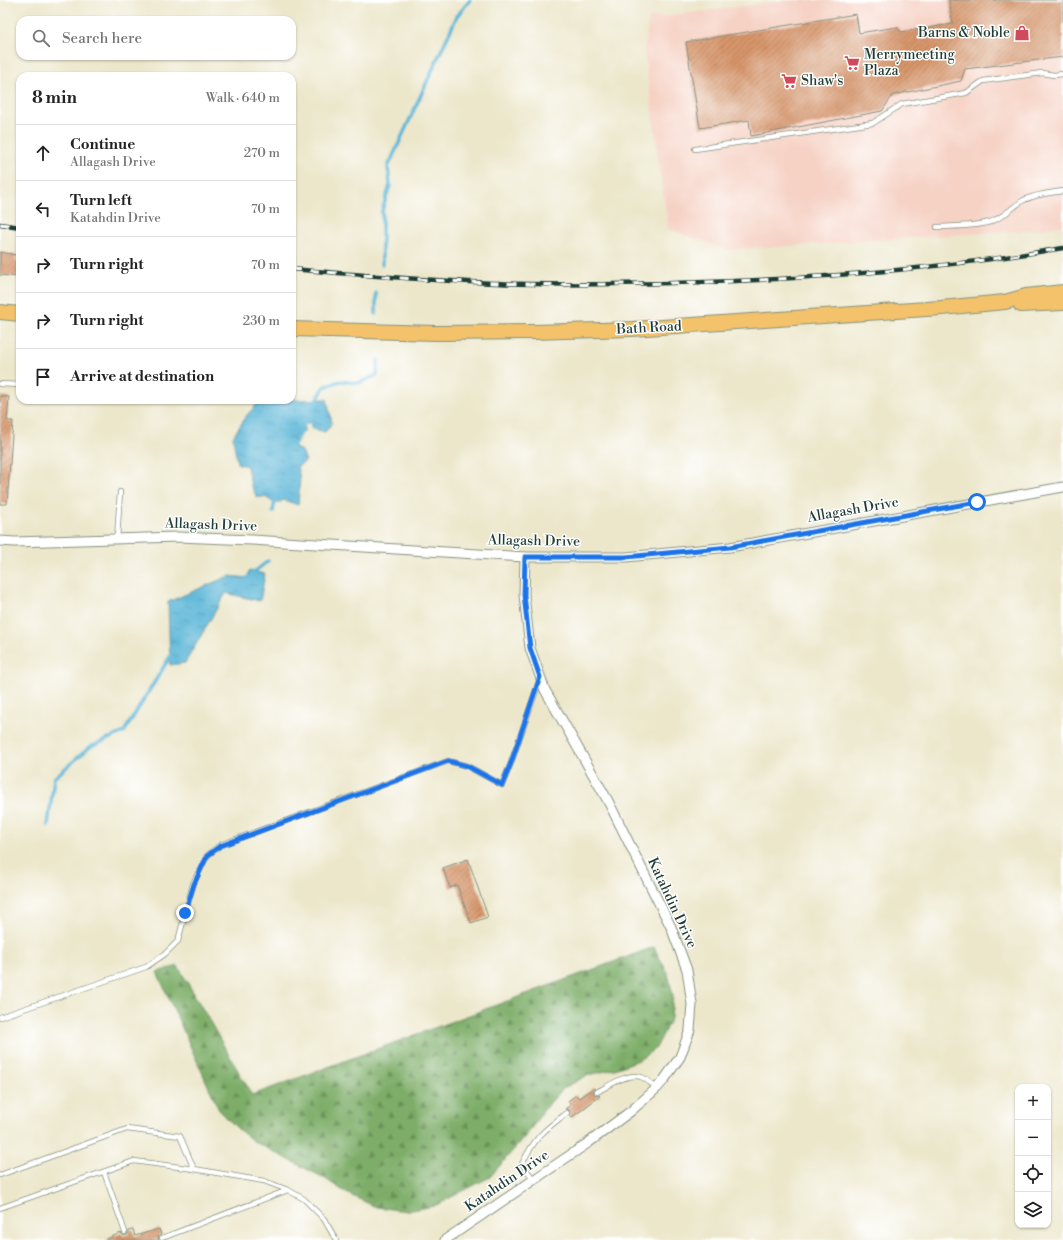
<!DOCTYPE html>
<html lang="en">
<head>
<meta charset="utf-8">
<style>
	:root { --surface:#fff; --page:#f2f2f2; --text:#222; --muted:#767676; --line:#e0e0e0 }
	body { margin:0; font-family:"Libre Bodoni",serif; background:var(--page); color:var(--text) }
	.controls { position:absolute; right:12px; bottom:12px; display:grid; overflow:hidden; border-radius:8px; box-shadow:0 1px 3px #0004 }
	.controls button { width:36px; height:36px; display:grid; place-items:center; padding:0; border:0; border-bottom:1px solid var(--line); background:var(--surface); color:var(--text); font:20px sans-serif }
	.stop { position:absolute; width:12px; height:12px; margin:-9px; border:3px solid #1a73e8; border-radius:50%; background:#fff }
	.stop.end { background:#1a73e8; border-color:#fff; box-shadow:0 1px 4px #0008 }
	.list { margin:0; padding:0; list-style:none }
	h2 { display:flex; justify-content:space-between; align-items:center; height:52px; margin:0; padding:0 16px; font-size:17px }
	h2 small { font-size:13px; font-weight:400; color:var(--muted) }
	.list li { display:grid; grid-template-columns:26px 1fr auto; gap:12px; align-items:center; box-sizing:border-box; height:56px; padding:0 16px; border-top:1px solid var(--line) }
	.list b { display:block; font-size:15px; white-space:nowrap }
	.list p { margin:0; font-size:13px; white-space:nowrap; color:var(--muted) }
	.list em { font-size:13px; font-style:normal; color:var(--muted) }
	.icon { flex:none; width:22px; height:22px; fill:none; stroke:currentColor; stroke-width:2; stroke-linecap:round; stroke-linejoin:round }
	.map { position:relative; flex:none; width:1063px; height:1240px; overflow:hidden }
	.search { position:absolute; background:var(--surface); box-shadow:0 1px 3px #0004; left:16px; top:16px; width:280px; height:44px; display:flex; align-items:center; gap:10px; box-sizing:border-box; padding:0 14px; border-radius:12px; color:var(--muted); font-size:15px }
	.panel { position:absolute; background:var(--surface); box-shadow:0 1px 3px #0004; left:16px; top:72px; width:280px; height:332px; border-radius:12px }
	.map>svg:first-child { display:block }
</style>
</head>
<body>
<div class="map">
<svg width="1063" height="1240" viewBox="0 0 1063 1240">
	<defs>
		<pattern id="forest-firs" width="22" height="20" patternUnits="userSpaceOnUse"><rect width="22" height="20" fill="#7dad67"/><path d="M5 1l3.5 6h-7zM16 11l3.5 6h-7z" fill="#668e56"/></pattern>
		<pattern id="water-ripples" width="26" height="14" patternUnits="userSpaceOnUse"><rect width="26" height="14" fill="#59b5d7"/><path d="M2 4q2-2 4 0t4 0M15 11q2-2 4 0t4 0" fill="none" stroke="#4994af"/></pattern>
		<pattern id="building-hatch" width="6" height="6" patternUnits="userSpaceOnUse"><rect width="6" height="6" fill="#d7956a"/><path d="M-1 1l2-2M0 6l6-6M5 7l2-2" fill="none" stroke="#ae7b58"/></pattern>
	</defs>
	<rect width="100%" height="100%" fill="#fff"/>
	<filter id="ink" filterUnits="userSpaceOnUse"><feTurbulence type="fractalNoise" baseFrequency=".025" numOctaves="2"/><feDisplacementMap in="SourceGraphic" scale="8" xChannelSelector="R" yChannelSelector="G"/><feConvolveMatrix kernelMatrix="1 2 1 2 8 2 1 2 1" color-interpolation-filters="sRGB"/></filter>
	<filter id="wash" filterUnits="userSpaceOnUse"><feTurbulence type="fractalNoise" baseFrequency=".012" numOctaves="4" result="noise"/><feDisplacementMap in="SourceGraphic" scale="16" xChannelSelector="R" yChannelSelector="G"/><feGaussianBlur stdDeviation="0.9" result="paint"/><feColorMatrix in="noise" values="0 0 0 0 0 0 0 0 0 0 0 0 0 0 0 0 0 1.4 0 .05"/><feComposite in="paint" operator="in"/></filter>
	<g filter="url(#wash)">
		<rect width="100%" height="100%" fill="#ece7cb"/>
		<path fill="#f6d2c4" d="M791 0H1063V226L1043 229 728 250 668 229 644 51 649 18Z"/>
		<path fill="url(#forest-firs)" stroke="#4e754e" d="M654 947 668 974 673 995 671 1018 656 1048 639 1060 615 1069 588 1075 564 1088 546 1107 528 1133 490 1177 434 1206 407 1211 376 1207 348 1194 324 1178 253 1141 237 1128 219 1110 157 972 178 966 252 1095Z"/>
		<g fill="url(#water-ripples)" stroke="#3c7986">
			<path d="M327 399 332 423 325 432 311 428 310 422 304 424V432L294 437 295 448 302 451 306 461 297 467 300 478 298 505 284 500 276 504 265 497H257L251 486 247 466 237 463 233 437 246 416 260 401Z"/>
			<path d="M249 571 265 574 260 601 226 593 185 663 170 665 168 602 229 576 248 578Z"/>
		</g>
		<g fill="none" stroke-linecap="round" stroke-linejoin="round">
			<g stroke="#59b5d7" stroke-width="3.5">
				<path d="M382 264V211L390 185 388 167 457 16 470 0"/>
				<path d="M376 293V314"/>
				<path d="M316 402 324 387 340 381 359 383 377 375 378 360"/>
				<path d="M293 447 306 420"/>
				<path d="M273 512 275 500"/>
				<path d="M243 581 268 561"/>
				<path d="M48 825 54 778 90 747 124 732 171 655"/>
			</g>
		</g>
		<g id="blocks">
			<g fill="url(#building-hatch)">
				<path d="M949 0H1063V57L965 69 961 81 893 95 882 111 751 136 749 120 700 128 686 42 856 14 859 33 897 27 901 32 953 24Z"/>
				<path d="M0 252 16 255V262H20V277L0 275Z"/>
				<path d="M0 396 9 397 7 421H13L7 504H0Z"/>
				<path d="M468 859 488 917 471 923 457 885 450 888 443 868Z"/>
				<path d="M594 1088 595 1089 593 1092 594 1094 597 1096 599 1095 600 1096 571 1118 569 1116 570 1111 568 1109H565L571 1105 568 1101 576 1095 579 1098Z"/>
				<path d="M133 1229 135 1236 159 1229 161 1234 158 1237 159 1240H106V1239L121 1233 124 1236 127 1235 129 1233V1231Z"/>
			</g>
		</g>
	</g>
	<g filter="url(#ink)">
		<use href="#blocks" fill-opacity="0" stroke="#869280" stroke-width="1"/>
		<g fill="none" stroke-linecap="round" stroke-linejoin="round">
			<defs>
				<g id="lane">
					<path d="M695 149 873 123 902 104 966 93 983 81 1042 73 1054 75 1063 74"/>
					<path d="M937 227C954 226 973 227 990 222 1003 218 1012 207 1024 200 1036 194 1050 193 1063 191"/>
					<path d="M0 384 20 385"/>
					<path d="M117 539 120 492"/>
					<path d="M0 1017 146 967 165 954 178 941 193 884 199 871 207 856 220 845 448 761 467 766 502 785 511 763 540 679"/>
					<path d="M597 1092C608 1086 629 1072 641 1077 647 1079 652 1085 657 1088"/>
					<path d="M104 1172 125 1232"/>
					<path d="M0 1175 127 1129 180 1136 194 1169"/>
					<path d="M534 1180 522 1164C535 1137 544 1130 567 1113"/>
					<path d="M0 1208 134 1161 194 1169 264 1181 288 1190 304 1199 324 1219 336 1240"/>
					<path d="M162 1238 288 1190"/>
				</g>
				<g id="street">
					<path d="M0 541 15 542 178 537 252 540 525 557H626L730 547 1063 487"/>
					<path d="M445 1240 588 1143 631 1111 657 1088 664 1080 680 1057 690 1030 692 1004 687 970 671 927 608 801 545 690 530 648 524 595 525 557"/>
				</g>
				<g id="primary">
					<path d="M1021 305 1063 303"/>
					<path d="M0 312 20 314"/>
					<path d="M292 329 436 333 534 332 632 329 941 308 1005 302 1026 296 1063 292"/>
				</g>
			</defs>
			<use href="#lane" stroke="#869280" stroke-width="6"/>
			<use href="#street" stroke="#869280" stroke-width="11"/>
			<use href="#primary" stroke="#869280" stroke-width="16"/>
			<use href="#lane" stroke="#fff" stroke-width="4.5"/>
			<use href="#street" stroke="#fff" stroke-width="9"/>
			<use href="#primary" stroke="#f3c26a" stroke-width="14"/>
			<defs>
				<g id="rail">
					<path d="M0 224 20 227"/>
					<path d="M292 269C360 275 429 281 497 283 556 286 614 284 672 283 803 280 934 270 1063 248"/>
				</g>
			</defs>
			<use href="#rail" stroke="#1f3d34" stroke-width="4.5"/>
			<use href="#rail" stroke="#fff" stroke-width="3" stroke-dasharray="9" stroke-linecap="butt"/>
		</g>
	</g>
	<g fill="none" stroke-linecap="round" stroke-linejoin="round" filter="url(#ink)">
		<path stroke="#1a73e8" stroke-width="5" d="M185 913 194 884 207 856 220 846 448 761 467 766 502 785 511 763 540 677 530 648 524 595 525 557H626L730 547 977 502"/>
	</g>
	<defs>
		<symbol id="shop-bare" viewBox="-9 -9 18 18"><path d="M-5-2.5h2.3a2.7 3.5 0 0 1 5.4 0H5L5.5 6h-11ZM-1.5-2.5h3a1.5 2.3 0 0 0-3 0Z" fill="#d1495b" stroke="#fff" stroke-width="2.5" paint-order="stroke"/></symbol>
		<symbol id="supermarket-bare" viewBox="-9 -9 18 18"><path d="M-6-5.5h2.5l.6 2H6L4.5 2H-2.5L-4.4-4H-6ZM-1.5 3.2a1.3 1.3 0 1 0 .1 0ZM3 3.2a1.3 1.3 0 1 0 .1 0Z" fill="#d1495b" stroke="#fff" stroke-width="2.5" paint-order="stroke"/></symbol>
	</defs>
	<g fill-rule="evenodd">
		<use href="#shop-bare" x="1011" y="22" width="22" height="22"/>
		<use href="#supermarket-bare" x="841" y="52" width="22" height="22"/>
		<use href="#supermarket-bare" x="778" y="70" width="22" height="22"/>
	</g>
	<g text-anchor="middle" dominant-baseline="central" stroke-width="3" stroke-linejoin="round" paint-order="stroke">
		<g font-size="14" fill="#1f3d34" stroke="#fff" text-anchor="start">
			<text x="1010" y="33" text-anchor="end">Barns &amp; Noble</text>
			<text x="864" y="55">Merrymeeting<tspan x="864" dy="16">Plaza</tspan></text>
			<text x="801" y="81">Shaw's</text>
		</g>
		<g font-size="14" fill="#1f3d34" stroke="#fff">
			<text transform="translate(649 328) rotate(-3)">Bath Road</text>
			<text transform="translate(853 510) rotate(-10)">Allagash Drive</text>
			<text transform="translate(211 525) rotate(2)">Allagash Drive</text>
			<text transform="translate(534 541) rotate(1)">Allagash Drive</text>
			<text transform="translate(672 903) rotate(65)">Katahdin Drive</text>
			<text transform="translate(507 1181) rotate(-34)">Katahdin Drive</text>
		</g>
	</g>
</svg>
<div class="controls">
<button>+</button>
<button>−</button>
<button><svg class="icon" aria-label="locate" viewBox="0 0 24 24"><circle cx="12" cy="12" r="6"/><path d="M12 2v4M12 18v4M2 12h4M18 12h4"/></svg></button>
<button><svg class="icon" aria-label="layers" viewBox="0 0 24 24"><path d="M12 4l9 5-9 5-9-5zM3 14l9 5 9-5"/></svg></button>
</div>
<div class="stop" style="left:977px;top:502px"></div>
<div class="stop end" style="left:185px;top:913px"></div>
<div class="search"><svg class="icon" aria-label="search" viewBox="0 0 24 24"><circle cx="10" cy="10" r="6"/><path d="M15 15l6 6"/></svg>Search here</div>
<section class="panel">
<h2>8 min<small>Walk · 640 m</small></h2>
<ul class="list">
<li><svg class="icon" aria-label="ahead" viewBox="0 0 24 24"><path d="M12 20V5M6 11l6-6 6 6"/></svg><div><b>Continue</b><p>Allagash Drive</p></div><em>270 m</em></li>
<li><svg class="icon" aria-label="left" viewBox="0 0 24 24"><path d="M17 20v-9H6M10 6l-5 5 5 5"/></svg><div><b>Turn left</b><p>Katahdin Drive</p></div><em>70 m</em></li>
<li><svg class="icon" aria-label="right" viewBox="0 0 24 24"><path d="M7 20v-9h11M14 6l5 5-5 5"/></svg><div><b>Turn right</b></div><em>70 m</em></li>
<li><svg class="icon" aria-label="right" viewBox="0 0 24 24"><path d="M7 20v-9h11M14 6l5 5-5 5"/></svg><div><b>Turn right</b></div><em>230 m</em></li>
<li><svg class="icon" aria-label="arrive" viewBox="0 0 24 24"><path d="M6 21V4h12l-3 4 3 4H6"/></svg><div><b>Arrive at destination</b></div></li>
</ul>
</section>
</div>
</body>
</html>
